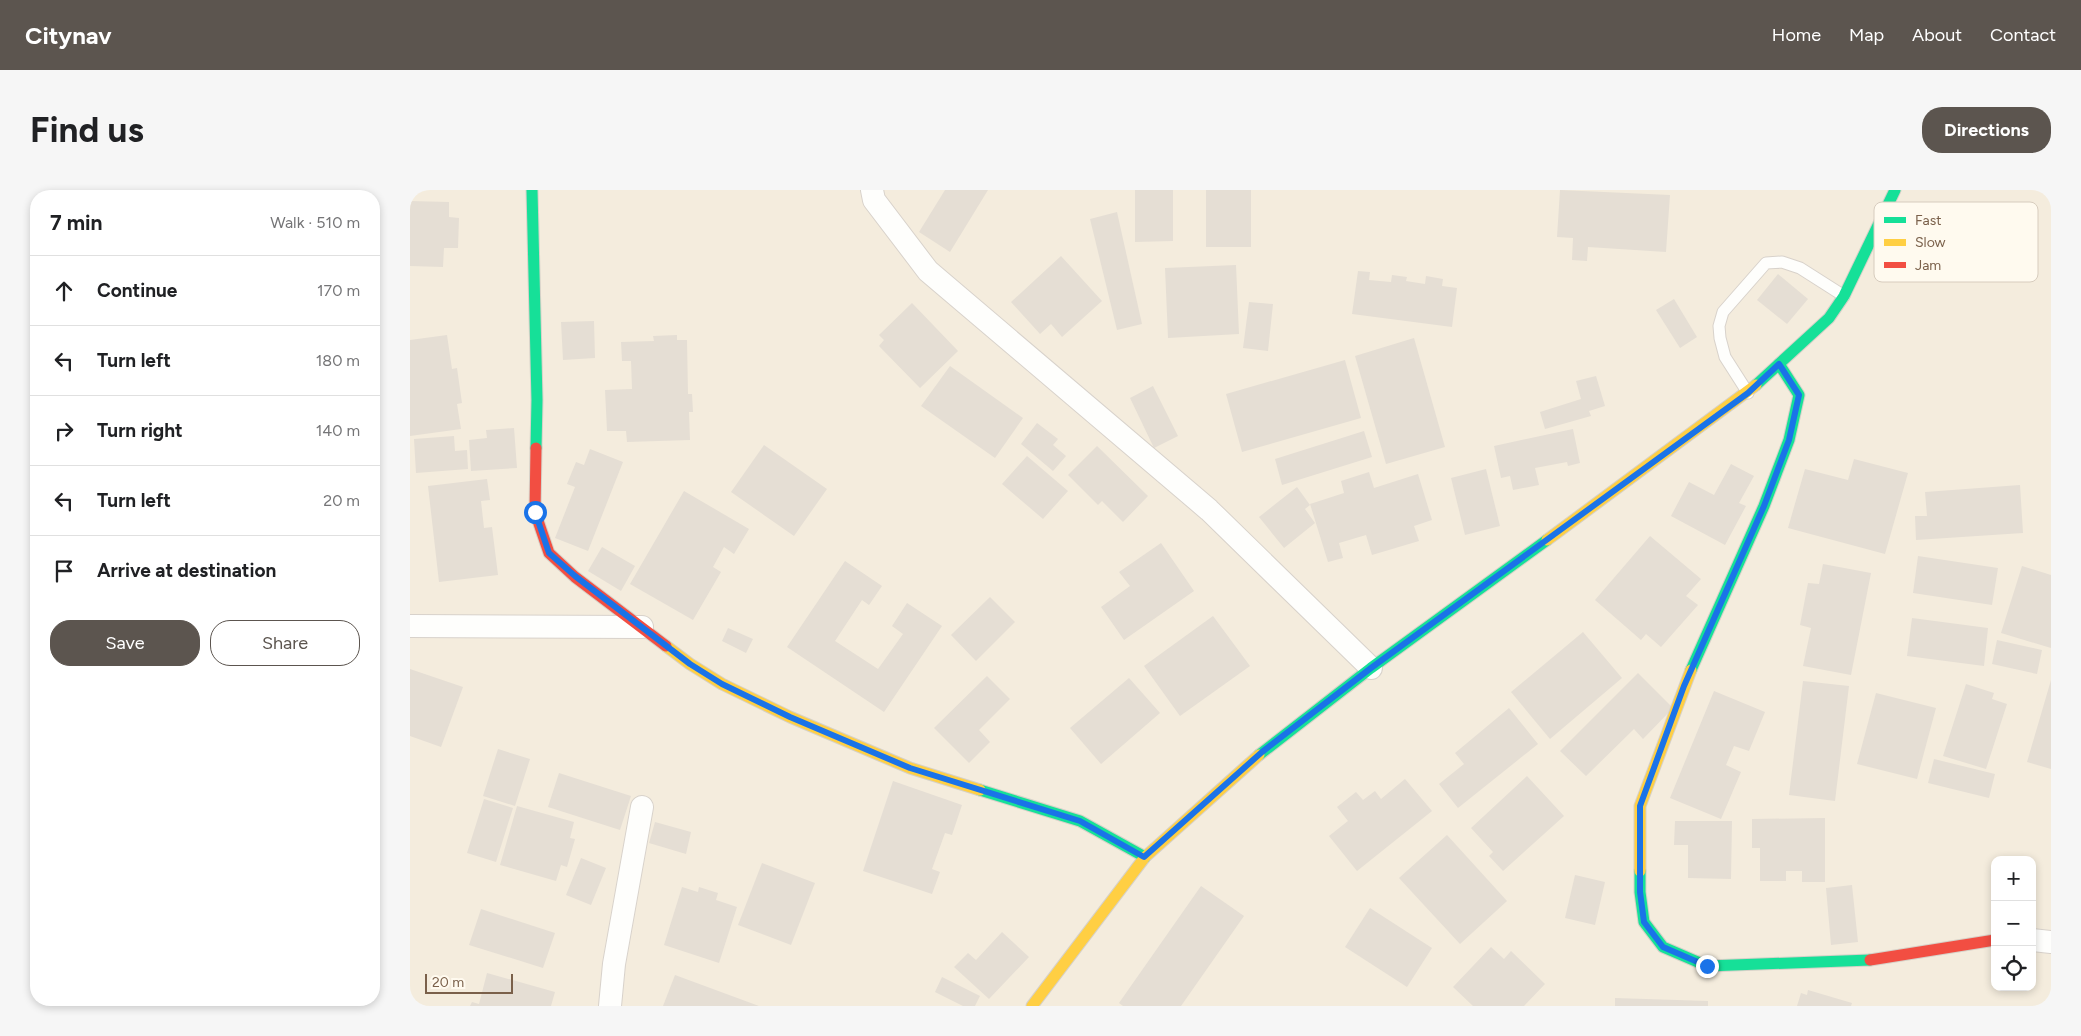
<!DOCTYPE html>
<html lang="en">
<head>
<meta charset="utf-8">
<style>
	:root { --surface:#fff; --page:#f6f6f6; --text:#202124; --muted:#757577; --line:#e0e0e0; --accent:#5c554f }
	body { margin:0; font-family:Figtree,sans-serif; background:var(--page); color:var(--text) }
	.controls { position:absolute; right:15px; bottom:15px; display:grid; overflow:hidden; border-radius:10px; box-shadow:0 2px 8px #0003 }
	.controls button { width:45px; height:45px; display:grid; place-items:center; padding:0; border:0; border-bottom:1px solid var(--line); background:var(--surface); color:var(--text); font:25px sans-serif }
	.scale { position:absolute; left:15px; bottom:12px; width:88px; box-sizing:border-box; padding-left:5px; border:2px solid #7a604a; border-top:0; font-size:14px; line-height:18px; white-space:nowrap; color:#7a604a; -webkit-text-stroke:4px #fffaef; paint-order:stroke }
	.stop { position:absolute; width:15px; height:15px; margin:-11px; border:4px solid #1a73e8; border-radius:50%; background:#fff }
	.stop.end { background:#1a73e8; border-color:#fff; box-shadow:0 1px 5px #0008 }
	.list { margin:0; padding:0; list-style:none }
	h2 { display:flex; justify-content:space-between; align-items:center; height:65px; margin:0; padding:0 20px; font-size:21px }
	h2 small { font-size:16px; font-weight:400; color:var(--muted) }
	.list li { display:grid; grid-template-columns:32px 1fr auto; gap:15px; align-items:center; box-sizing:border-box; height:70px; padding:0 20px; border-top:1px solid var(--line) }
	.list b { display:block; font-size:19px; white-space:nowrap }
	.list em { font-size:16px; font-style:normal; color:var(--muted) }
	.actions { display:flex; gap:10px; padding:15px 20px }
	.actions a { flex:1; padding:11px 0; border:1px solid var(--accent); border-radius:20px; text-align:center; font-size:18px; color:var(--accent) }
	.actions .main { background:var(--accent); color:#fff }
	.icon { flex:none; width:28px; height:28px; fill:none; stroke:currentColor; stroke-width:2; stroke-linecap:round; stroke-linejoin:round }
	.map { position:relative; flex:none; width:1641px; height:816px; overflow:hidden; border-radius:20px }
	header { display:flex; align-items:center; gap:30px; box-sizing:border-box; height:70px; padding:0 25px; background:var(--accent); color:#fff }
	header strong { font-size:24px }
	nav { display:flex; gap:28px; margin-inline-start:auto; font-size:18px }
	.intro { display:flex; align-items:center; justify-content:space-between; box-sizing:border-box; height:120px; padding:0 30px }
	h1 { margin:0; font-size:35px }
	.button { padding:12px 22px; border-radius:20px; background:var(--accent); color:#fff; font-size:18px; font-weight:700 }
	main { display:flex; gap:30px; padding:0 30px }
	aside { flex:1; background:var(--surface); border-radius:20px; box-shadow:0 2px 8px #0003 }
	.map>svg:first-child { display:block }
</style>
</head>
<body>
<header>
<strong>Citynav</strong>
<nav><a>Home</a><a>Map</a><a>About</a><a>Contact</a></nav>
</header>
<div class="intro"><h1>Find us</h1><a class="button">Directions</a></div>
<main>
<aside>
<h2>7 min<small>Walk · 510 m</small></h2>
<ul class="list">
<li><svg class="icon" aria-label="ahead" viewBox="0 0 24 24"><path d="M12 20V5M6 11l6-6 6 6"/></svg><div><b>Continue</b></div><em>170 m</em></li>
<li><svg class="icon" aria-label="left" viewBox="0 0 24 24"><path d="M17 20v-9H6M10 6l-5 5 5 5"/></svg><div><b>Turn left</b></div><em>180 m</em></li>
<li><svg class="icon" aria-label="right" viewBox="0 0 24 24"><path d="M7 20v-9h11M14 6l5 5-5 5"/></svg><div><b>Turn right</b></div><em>140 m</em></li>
<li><svg class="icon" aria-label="left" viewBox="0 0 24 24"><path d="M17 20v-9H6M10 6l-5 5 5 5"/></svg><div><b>Turn left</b></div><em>20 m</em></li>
<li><svg class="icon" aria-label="arrive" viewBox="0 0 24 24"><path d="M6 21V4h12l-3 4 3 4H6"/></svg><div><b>Arrive at destination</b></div></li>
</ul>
<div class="actions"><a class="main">Save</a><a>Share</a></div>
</aside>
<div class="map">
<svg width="1641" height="816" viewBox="0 0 1641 816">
	<rect width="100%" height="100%" fill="#f8f5ed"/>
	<path fill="#f4ecdd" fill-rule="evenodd" d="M0 0H1641V816H0ZM1585 670H1622V797H1585Z"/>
	<g fill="#e5ded4">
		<path d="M535 0H578L540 62 509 42Z"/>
		<path d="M725 0H763V51L725 52Z"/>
		<rect x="796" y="0" width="45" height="57"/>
		<path d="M1150 0 1260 5 1256 62 1178 57 1177 71 1162 70 1163 48 1147 47Z"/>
		<path d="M0 11 39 12V27L49 28 48 58H34L33 77 0 76Z"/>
		<path d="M707 22 732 134 707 140 680 29Z"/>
		<path d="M651 66 692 111 652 147 641 134 630 144 601 112Z"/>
		<path d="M826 75 829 144 758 148 755 78Z"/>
		<path d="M948 81 960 82 959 90 981 92 982 85 997 87 996 91 1015 94 1016 86 1033 89 1032 96 1047 98 1042 137 942 124Z"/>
		<path d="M1368 84 1398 109 1377 134 1347 110Z"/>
		<path d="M1264 109 1287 147 1270 158 1246 120Z"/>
		<path d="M839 112 863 114 858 161 833 158Z"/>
		<path d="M502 113 548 161 510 198 469 156 474 150 469 145Z"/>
		<path d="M184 131 185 168 153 170 151 132Z"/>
		<path d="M37 145 42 179 47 178 52 213 47 214 51 239 0 246V150Z"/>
		<path d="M267 145V150H277L278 204H282L283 222H279L280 250 217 252 216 241H197L195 200 222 199 221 171H212L211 152 244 151 243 146Z"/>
		<path d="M1004 148 1035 257 976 274 945 166Z"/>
		<path d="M935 170 951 228 832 262 816 204Z"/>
		<path d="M540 176 613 228 585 268 511 216Z"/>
		<path d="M1186 186 1195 216 1179 221 1181 226 1135 239 1130 222 1171 209 1166 191Z"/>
		<path d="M743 196 768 246 744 258 720 208Z"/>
		<path d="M627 233 648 249 643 255 656 266 643 281 611 254Z"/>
		<path d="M104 238 107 278 61 281 59 250 77 248 76 240Z"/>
		<path d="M1163 239 1170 273 1158 276 1157 272 1125 278 1129 295 1103 300 1100 286 1091 288 1084 256Z"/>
		<path d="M954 241 962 267 872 295 865 269Z"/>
		<path d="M44 246 45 261 57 260 58 279 6 283 4 249Z"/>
		<path d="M354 255 417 299 384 346 321 302Z"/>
		<path d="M687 256 738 306 713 332 692 311 688 315 658 285Z"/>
		<path d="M180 259 213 272 178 361 145 348 165 297 157 294 166 272 174 275Z"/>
		<path d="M617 266 658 301 633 329 592 294Z"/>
		<path d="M1444 269 1498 283 1475 364 1378 338 1395 279 1438 290Z"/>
		<path d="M1321 274 1344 286 1329 313 1336 316 1315 355 1261 326 1279 292 1304 305Z"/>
		<path d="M1076 279 1090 336 1055 345 1041 288Z"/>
		<path d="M959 282 964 298 1008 284 1022 330 1004 336 1009 351 962 365 956 345 929 353 933 368 918 372 900 314 934 303 931 291Z"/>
		<path d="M77 289 80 310 71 311 74 338 82 337 88 385 29 392 18 296Z"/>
		<path d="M1610 295 1613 343 1506 350 1505 326H1517L1515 302Z"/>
		<path d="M887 297 900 315 895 319 905 333 874 358 849 327Z"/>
		<path d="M274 301 339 339 324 364 314 357 303 377 311 382 283 430 220 394Z"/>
		<path d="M1240 346 1291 389 1276 406 1288 415 1251 457 1236 444 1231 450 1185 410Z"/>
		<path d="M751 353 784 401 714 450 691 417 720 396 709 382Z"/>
		<path d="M192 357 225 376 211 401 178 381Z"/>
		<path d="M1508 366 1588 378 1582 415 1503 403Z"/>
		<path d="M435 371 472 396 459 415 452 410 425 451 468 479 493 444 482 436 497 413 532 436 474 522 377 457Z"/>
		<path d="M1413 374 1461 383 1441 485 1393 476 1401 438 1390 435 1398 393 1409 394Z"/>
		<path d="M1612 376 1641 385V458L1591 443Z"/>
		<path d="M580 407 605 432 566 471 541 445Z"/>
		<path d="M803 426 840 476 770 526 734 476Z"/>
		<path d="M1502 428 1578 438 1574 476 1497 466Z"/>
		<path d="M318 438 343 449 336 463 312 451Z"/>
		<path d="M1173 442 1212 488 1140 549 1101 502Z"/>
		<path d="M1587 450 1632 460 1627 484 1582 474Z"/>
		<path d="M0 479 53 497 31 557 0 546Z"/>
		<path d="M1228 483 1263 518 1233 549 1224 539 1176 586 1150 561Z"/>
		<path d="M577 486 600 509 569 540 580 552 559 573 524 538Z"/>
		<path d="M719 488 750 523 691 574 660 538Z"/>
		<path d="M1641 490V579L1617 572Z"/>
		<path d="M1393 491 1439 496 1425 611 1379 605Z"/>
		<path d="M1556 494 1584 503 1582 509 1597 514 1576 579 1533 566Z"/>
		<path d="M1304 501 1355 522 1339 561 1324 556 1316 575 1331 582 1311 629 1260 608Z"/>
		<path d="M1466 503 1526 518 1507 589 1447 574Z"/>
		<path d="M1099 518 1128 554 1048 618 1029 594 1054 574 1045 563Z"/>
		<path d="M88 559 120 569 105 616 73 606Z"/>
		<path d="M1524 569 1585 584 1579 608 1518 593Z"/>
		<path d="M149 583 221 606 210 640 138 617Z"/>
		<path d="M1117 586 1154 626 1093 681 1079 666 1083 662 1061 638Z"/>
		<path d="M995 589 1022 621 947 681 919 646 938 631 927 617 946 602 953 610 965 601 971 609Z"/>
		<path d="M483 591 552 615 542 645 535 643 522 679 530 682 522 704 453 681Z"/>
		<path d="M74 609 103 618 86 672 57 663Z"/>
		<path d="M107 616 164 632 160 648 165 649 157 677 151 675 146 691 90 675Z"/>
		<path d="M1415 628V692H1392V681H1376V691H1350V658H1342V629Z"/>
		<path d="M1265 631H1322L1321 689 1278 688V655H1264Z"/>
		<path d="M245 632 281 642 276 664 239 653Z"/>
		<path d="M1037 645 1097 711 1050 754 989 688Z"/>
		<path d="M171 668 196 678 181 715 156 705Z"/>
		<path d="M352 673 405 693 381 755 328 735Z"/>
		<path d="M1165 685 1195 692 1185 735 1155 728Z"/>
		<path d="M1442 695 1448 752 1421 755 1416 698Z"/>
		<path d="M791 696 834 726 771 816H713L709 813Z"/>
		<path d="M272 697 288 702 289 697 308 703 306 710 327 717 309 773 254 755Z"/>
		<path d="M960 718 1022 758 997 797 935 757Z"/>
		<path d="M71 719 145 743 133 778 59 755Z"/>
		<path d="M592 742 619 767 579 809 544 777 558 763 566 770Z"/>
		<path d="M1081 757 1094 769 1101 761 1135 794 1114 816H1063L1043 797Z"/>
		<path d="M77 783 145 802 141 816H60L62 812 69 814Z"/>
		<path d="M265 785 349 816H253Z"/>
		<path d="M532 787 570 806 565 816H553L525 802Z"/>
		<path d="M1398 800 1442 813 1441 816H1387L1391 803 1397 805Z"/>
		<path d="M1205 808 1298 811V816H1205Z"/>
	</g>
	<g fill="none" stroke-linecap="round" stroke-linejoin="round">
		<defs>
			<path id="lane" d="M1338 203 1315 167 1310 148 1309 136 1313 122 1356 73 1372 72 1390 78 1434 106"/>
			<g id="street">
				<path d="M462 0 464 10 518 81 799 320 961 478"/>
				<path d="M0 436 232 437"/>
				<path d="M1622 750 1641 752"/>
				<path d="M200 816 204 774 232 617"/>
			</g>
			<g id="fast">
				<path d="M122 0 127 210 126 258"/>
				<path d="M1346 195 1419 128 1434 106 1485 0"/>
				<path d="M1281 480 1354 316 1379 250 1389 205 1369 174"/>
				<path d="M849 565 961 478 1137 350"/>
				<path d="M570 600 670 631 735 667"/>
				<path d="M1230 681V702L1234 732 1253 757 1297 776 1460 770"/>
			</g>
			<g id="slow">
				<path d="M1137 350 1346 195"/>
				<path d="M256 456 280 474 312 494 380 527 500 578 570 600"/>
				<path d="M1230 681V616L1281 480"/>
				<path d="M622 816 735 667 849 565"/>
			</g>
			<g id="jam">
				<path d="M126 258 125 322 139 363 165 387 256 456"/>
				<path d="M1460 770 1585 750"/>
			</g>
		</defs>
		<use href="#lane" stroke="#d8d2cb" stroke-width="13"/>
		<use href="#street" stroke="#d8d2cb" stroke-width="24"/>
		<use href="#fast" stroke="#d6d1c8" stroke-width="13"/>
		<use href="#slow" stroke="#d6d1c8" stroke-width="13"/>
		<use href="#jam" stroke="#d6d1c8" stroke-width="13"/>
		<use href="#lane" stroke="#fefefc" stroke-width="11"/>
		<use href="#street" stroke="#fefefc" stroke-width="22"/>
		<use href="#fast" stroke="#16e098" stroke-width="11"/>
		<use href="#slow" stroke="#ffcf43" stroke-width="11"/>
		<use href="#jam" stroke="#f24e42" stroke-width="11"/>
	</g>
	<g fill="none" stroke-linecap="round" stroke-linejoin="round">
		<path stroke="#1a73e8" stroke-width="6" d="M125 322 139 363 165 386 280 474 312 494 380 527 500 578 670 631 734 667 852 562 961 478 1338 203 1369 174 1389 205 1379 250 1354 316 1274 496 1230 616V702L1234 732 1253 757 1297 776"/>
	</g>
	<rect x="1464" y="12" width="164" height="80" rx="8" fill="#fffaef" stroke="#d7ccbe" stroke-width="1"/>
	<rect x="1474" y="27" width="22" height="6" fill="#16e098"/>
	<rect x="1474" y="49" width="22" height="7" fill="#ffcf43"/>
	<rect x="1474" y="72" width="22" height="6" fill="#f24e42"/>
	<g font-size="14" fill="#7a604a">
		<text x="1505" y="35">Fast</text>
		<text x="1505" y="57">Slow</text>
		<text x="1505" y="80">Jam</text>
	</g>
</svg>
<div class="controls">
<button>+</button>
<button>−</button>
<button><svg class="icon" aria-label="locate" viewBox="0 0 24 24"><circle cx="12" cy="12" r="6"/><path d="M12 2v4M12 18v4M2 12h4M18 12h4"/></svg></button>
</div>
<div class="scale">20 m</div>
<div class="stop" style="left:125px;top:322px"></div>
<div class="stop end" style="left:1297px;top:776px"></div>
</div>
</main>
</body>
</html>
